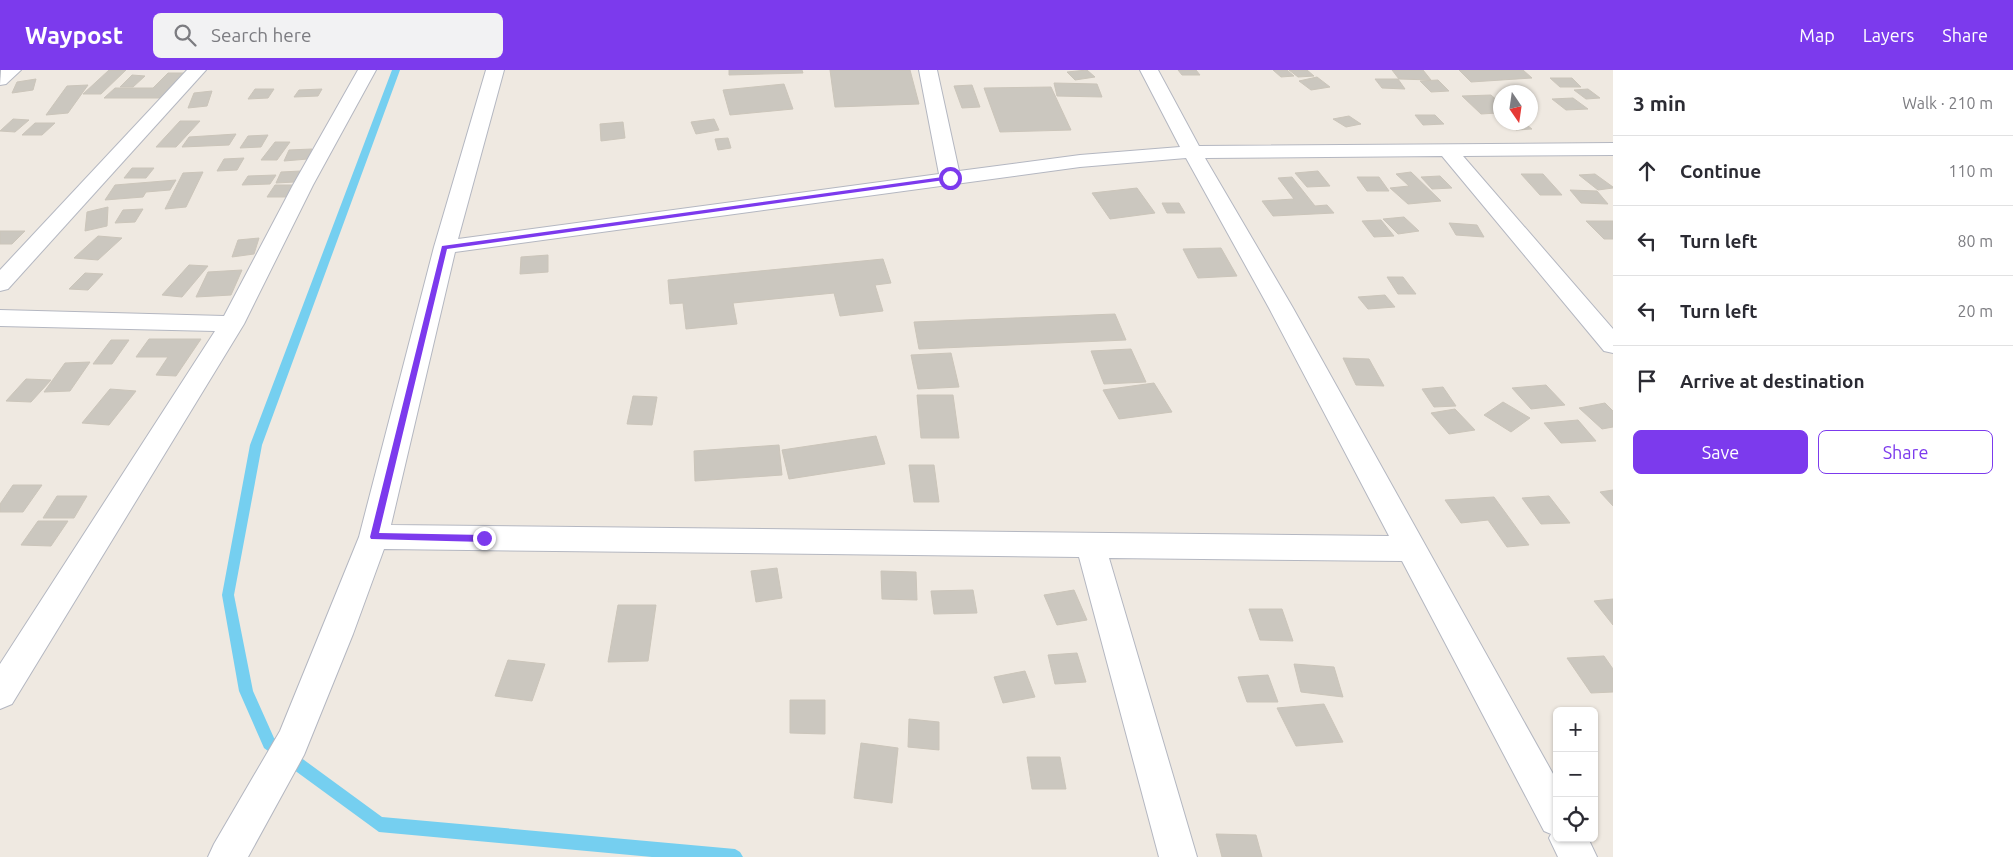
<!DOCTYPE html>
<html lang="en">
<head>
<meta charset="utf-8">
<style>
	:root { --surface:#fff; --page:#f2f2f3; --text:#2b2b33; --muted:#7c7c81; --line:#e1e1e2; --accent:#7c3aed }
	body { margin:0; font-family:Ubuntu,sans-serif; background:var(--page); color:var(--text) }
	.controls { position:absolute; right:15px; bottom:15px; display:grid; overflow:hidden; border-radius:8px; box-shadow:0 1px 4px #0004 }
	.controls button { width:45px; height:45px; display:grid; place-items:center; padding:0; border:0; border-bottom:1px solid var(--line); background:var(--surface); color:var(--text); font:25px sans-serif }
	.compass { position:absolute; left:1493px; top:15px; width:45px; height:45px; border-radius:50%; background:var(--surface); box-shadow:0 1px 4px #0004; rotate:167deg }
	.stop { position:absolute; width:15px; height:15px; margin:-11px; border:4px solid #7c3aed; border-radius:50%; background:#fff }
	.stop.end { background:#7c3aed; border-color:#fff; box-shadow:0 1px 5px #0008 }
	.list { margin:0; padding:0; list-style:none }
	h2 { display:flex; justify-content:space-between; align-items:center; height:65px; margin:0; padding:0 20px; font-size:21px }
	h2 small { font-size:16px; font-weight:400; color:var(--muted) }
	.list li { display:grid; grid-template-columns:32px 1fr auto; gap:15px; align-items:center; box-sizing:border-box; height:70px; padding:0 20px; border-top:1px solid var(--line) }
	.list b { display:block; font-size:19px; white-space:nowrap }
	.list em { font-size:16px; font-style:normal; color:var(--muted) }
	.actions { display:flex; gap:10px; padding:15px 20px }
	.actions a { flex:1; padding:11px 0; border:1px solid var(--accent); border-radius:8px; text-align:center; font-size:18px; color:var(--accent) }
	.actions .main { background:var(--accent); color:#fff }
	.icon { flex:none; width:28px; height:28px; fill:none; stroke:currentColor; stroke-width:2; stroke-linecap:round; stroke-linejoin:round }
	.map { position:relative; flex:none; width:1613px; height:787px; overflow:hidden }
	header { display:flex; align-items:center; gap:30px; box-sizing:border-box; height:70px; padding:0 25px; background:var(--accent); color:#fff }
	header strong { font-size:24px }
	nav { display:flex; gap:28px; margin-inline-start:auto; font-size:18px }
	.search { width:350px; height:45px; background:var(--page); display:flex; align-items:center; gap:12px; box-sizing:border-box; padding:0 18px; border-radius:8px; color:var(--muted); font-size:19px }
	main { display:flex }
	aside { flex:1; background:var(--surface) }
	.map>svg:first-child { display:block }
</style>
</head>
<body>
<header>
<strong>Waypost</strong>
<div class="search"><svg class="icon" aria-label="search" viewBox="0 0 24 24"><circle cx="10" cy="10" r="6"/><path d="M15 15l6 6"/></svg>Search here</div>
<nav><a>Map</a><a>Layers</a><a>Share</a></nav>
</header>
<main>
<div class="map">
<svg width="1613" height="787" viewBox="0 0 1613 787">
	<rect width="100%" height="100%" fill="#efe9e1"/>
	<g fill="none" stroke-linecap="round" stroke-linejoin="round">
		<path fill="#75cff0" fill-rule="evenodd" d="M392 0H400L262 375 234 525 253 621 274 668 382 747 735 779 740 782 743 787H652L379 762 264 678 239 621 222 525 250 375Z"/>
	</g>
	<g fill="#cbc7bf" stroke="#cbc5ba">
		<path d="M109 0H126L101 24H83Z"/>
		<path d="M729 0H802L803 3 729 5Z"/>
		<path d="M830 0H910L919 34 835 37Z"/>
		<path d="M1087 0 1095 7 1075 10 1067 2Z"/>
		<path d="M1178 0H1196L1200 5H1182Z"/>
		<path d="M1273 0H1287L1294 6 1281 7Z"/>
		<path d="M1289 0H1307L1314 6 1298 7Z"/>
		<path d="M1392 0H1423L1431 10 1399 9Z"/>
		<path d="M1459 0H1523L1532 8 1471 12Z"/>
		<path d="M168 3H186L161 28H104L115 18H153Z"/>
		<path d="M132 5 145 6 133 17H120Z"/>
		<path d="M1317 7 1330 17 1311 20 1299 11Z"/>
		<path d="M1550 8H1572L1581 17H1560Z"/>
		<path d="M36 9 33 20 12 23 17 12Z"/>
		<path d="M1375 9H1398L1405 19 1382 18Z"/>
		<path d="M1438 10 1449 21 1431 22 1420 11Z"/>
		<path d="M1054 13 1097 14 1102 27 1057 26Z"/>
		<path d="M784 14 793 39 730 45 723 20Z"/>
		<path d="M88 15 68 43 46 45 67 16Z"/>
		<path d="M972 15 980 37 962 38 954 16Z"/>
		<path d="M1051 17 1071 60 1000 62 984 18Z"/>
		<path d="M255 19H274L268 28 248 29Z"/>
		<path d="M322 19 318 26 294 27 299 20Z"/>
		<path d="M1588 19 1600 28 1586 29 1574 20Z"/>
		<path d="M212 21 207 36 188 38 194 23Z"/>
		<path d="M1491 25 1500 33V46L1497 43 1481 44 1462 26Z"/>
		<path d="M1573 28 1588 39 1566 40 1552 29Z"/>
		<path d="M1415 45H1435L1444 54 1423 55Z"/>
		<path d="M1349 46 1361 54 1346 57 1333 49Z"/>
		<path d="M13 49 29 50 15 62 0 61Z"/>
		<path d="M714 49 719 60 696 64 691 52Z"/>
		<path d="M180 51H200L176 77H156Z"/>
		<path d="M623 52 625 68 601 71 600 54Z"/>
		<path d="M1507 52H1523L1532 59 1516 60Z"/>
		<path d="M35 53H55L42 65H22Z"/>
		<path d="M236 64 229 75 182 77 189 67Z"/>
		<path d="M268 65 261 77 240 78 248 66Z"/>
		<path d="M728 68 731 78 718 80 715 69Z"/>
		<path d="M275 72H290L277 90H261Z"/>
		<path d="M312 79 308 89 284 91 289 80Z"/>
		<path d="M244 88 237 100 217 101 224 89Z"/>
		<path d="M132 98H154L146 108H124Z"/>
		<path d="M301 101 295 112 276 113 281 102Z"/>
		<path d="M1318 101 1330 116 1307 117 1295 103Z"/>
		<path d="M203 102 186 137 165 139 183 103Z"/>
		<path d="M1411 102 1441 131 1408 134 1390 118 1409 116 1396 104Z"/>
		<path d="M1521 104H1543L1562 125H1540Z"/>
		<path d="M1595 104 1613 117V118L1598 120 1579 105Z"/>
		<path d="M276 105 270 114 242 115 248 106Z"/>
		<path d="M1440 106 1452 118 1432 119 1421 107Z"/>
		<path d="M1292 107 1315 136 1327 135 1334 143 1273 146 1262 131 1294 129 1278 108Z"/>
		<path d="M1357 107H1379L1389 121H1367Z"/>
		<path d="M176 110 170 120 146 122 143 127 105 130 115 115Z"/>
		<path d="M275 115H294L286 127H267Z"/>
		<path d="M1137 118 1155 143 1110 149 1092 123Z"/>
		<path d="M1570 120 1597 121 1608 134 1581 133Z"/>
		<path d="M1162 133H1179L1185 143H1167Z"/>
		<path d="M108 137 107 156 85 161 87 142Z"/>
		<path d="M143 139 135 152 115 153 123 140Z"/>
		<path d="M1404 147 1419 161 1398 164 1383 149Z"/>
		<path d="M1381 150 1394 166 1374 167 1362 151Z"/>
		<path d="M1586 151H1613V169H1604Z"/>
		<path d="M1449 153 1477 155 1484 167 1456 165Z"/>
		<path d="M0 161H25L12 174H0Z"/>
		<path d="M98 166 122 168 98 190 74 188Z"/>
		<path d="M259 168 254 184 232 187 238 170Z"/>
		<path d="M1221 178 1237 206 1198 208 1183 179Z"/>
		<path d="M548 185V202L520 204 521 187Z"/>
		<path d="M883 189 891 213 875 215 883 241 840 246 834 223 733 233 737 254 686 259 683 233 670 234 668 210Z"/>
		<path d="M189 195 208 196 182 227 162 225Z"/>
		<path d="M242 200 231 225 196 227 208 202Z"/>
		<path d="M85 203 103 204 88 220 69 219Z"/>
		<path d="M1387 207H1403L1416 224H1398Z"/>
		<path d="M1385 225 1395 237 1368 239 1358 227Z"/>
		<path d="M1115 244 1126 270 919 279 914 252Z"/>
		<path d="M149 269H201L176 306 156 305 168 287H136Z"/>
		<path d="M111 270H129L112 294H93Z"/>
		<path d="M1131 279 1146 312 1104 314 1091 281Z"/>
		<path d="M951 283 959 317 918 319 911 285Z"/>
		<path d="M1343 288 1369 289 1384 316 1356 315Z"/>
		<path d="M90 292 70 321 44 322 65 293Z"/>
		<path d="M26 309 51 310 31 332 6 331Z"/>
		<path d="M1154 313 1172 342 1119 349 1103 320Z"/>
		<path d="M1546 315 1565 335 1531 339 1512 318Z"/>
		<path d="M1443 317 1456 336 1434 337 1422 319Z"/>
		<path d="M110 319 136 321 109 355 82 353Z"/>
		<path d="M917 325H953L959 368H921Z"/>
		<path d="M633 326 657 327 652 355 627 354Z"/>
		<path d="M1503 332 1530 348 1511 362 1484 345Z"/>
		<path d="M1605 333 1613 341V357L1602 359 1579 338Z"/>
		<path d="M1455 339 1475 360 1449 364 1431 343Z"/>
		<path d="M1578 350 1596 371 1561 373 1544 353Z"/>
		<path d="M876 366 885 394 789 409 782 380Z"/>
		<path d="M779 375 782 405 695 411 694 381Z"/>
		<path d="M909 395H934L939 432H914Z"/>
		<path d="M13 415H42L23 442H0V434Z"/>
		<path d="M1613 420V436L1600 422Z"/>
		<path d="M57 426H87L74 448H43Z"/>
		<path d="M1549 426 1570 453 1541 454 1522 428Z"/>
		<path d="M1494 427 1529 475 1507 477 1488 450 1461 453 1445 430Z"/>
		<path d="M38 451H68L51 476 21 475Z"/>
		<path d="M777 498 782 528 756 532 751 501Z"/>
		<path d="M881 501 916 502 917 530 882 529Z"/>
		<path d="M973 520 977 543 934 544 931 521Z"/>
		<path d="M1074 520 1087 550 1057 555 1044 525Z"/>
		<path d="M1613 529V555L1594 531Z"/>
		<path d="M618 535H656L648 591 608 592Z"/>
		<path d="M1249 539H1282L1293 571 1260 570Z"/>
		<path d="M1077 583 1086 612 1055 614 1048 585Z"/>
		<path d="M1604 586 1613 599V622L1591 623 1567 588Z"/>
		<path d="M508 590 545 594 532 631 495 626Z"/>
		<path d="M1294 594 1334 597 1343 627 1301 622Z"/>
		<path d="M1025 601 1035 627 1003 633 994 607Z"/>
		<path d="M1268 605 1278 632H1247L1238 607Z"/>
		<path d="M790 630H825V664L790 663Z"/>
		<path d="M1324 634 1343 672 1296 676 1277 638Z"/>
		<path d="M909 649 939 652V680L908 677Z"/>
		<path d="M861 673 898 678 892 733 854 728Z"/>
		<path d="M1027 687H1060L1066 719H1032Z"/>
		<path d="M1216 764 1256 765 1262 787H1222Z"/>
	</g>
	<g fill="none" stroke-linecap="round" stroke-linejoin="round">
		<defs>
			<g id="minor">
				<path d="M1 0H21L6 14 0 15Z"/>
				<path d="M187 0H206L8 219 0 221V200Z"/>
				<path d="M358 0H376L313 115 244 254 12 634 0 639V594L215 261 0 256V240L224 246 293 115Z"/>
				<path d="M486 0H504L458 169 939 104 919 0H937L959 101 1080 85 1180 77 1140 0H1158L1199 76 1613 73V85L1463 86 1613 259V283L1604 281 1442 86 1205 88 1293 238 1557 711V768H1588L1597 787H1558L1549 768 1551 764 1544 761 1402 491 1109 488 1197 787H1159L1079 487 384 479 353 564 304 685 248 787H208L214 774 280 661 359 467 434 177ZM1186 88 1269 238 1389 466 391 455 455 182 1080 97Z"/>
			</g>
		</defs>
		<use href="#minor" stroke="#b4b7c1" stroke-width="2"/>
		<use href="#minor" fill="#fff" fill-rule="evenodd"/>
	</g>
	<path fill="#7c3aed" d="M950 106 952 109 447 179 379 463 484 465 488 468 484 472 371 469 370 467 442 176Z"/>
</svg>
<div class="controls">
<button>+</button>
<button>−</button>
<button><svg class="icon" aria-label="locate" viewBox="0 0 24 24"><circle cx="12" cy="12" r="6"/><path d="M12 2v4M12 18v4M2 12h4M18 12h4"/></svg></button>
</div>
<svg class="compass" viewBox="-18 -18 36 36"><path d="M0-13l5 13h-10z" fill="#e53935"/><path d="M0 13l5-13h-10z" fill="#7c7c81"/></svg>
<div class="stop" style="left:950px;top:108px"></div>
<div class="stop end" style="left:484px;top:468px"></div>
</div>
<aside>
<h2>3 min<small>Walk · 210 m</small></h2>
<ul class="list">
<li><svg class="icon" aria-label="ahead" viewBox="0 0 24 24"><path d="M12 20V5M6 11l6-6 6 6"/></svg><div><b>Continue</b></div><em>110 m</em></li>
<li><svg class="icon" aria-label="left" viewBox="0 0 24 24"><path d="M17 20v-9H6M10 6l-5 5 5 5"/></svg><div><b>Turn left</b></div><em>80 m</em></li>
<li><svg class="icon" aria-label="left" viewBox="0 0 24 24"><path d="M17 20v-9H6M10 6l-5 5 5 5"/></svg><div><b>Turn left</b></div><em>20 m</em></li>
<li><svg class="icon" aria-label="arrive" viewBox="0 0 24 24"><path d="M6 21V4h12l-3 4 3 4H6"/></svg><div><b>Arrive at destination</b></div></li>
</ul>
<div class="actions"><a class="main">Save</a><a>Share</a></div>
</aside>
</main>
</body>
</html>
